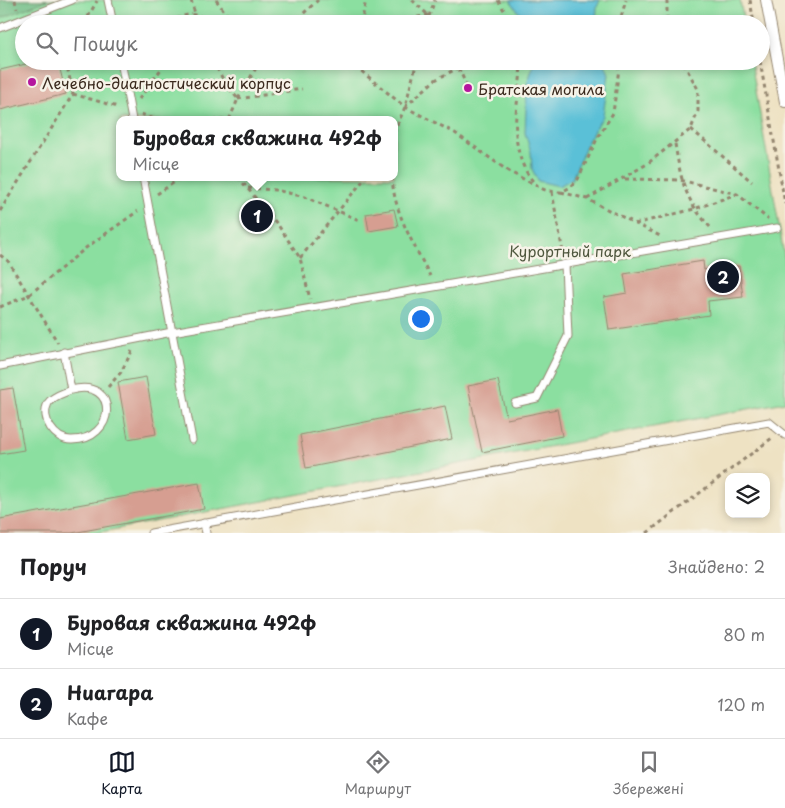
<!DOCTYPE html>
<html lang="uk">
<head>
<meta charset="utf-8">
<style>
	:root { --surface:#fff; --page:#f2f2f2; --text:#202124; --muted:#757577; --line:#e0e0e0; --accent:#111827 }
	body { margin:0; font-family:"Playpen Sans",sans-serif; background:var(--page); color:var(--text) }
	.controls { position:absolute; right:15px; bottom:15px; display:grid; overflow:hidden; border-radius:10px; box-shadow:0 2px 8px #0003 }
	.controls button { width:45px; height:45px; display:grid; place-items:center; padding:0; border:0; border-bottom:1px solid var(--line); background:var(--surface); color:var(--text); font:25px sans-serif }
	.you { position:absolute; left:420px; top:318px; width:18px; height:18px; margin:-12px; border:4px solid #fff; border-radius:50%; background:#1a73e8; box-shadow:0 0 0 8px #1a73e833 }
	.badge { display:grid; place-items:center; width:32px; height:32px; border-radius:50%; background:var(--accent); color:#fff; font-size:16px; font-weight:700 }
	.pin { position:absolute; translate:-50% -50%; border:2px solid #fff; box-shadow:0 1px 5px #0006 }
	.popup { position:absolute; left:116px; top:116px; width:282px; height:65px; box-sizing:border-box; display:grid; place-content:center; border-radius:10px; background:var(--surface); filter:drop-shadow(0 1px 4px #0005); font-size:16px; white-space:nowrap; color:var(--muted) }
	.popup b { font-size:19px; color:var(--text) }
	.popup::after { content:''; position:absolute; left:50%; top:100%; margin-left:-10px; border:10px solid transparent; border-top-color:var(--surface) }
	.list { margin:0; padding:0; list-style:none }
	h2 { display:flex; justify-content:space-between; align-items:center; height:65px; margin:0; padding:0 20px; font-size:21px }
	h2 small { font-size:16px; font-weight:400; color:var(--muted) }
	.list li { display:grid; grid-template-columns:32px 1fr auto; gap:15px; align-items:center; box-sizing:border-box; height:70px; padding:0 20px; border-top:1px solid var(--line) }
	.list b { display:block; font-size:19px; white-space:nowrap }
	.list p { margin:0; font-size:16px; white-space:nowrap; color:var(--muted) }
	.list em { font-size:16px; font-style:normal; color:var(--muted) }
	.icon { flex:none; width:28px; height:28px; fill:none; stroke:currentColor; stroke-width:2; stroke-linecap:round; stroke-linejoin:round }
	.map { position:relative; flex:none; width:785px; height:533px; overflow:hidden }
	.search { position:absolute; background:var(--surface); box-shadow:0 2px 8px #0003; left:15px; right:15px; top:15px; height:55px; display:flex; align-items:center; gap:12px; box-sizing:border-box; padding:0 18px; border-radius:28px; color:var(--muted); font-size:19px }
	.sheet { height:205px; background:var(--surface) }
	nav { display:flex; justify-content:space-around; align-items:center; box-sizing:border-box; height:70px; border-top:1px solid var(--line); background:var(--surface); font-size:14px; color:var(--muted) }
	nav a { display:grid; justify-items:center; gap:2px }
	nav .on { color:var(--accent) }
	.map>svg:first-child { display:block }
</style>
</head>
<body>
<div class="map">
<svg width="785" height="533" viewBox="0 0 785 533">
	<rect width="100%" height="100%" fill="#f7f3e8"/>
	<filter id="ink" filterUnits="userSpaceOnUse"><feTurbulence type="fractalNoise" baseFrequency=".02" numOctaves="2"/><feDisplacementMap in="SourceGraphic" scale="10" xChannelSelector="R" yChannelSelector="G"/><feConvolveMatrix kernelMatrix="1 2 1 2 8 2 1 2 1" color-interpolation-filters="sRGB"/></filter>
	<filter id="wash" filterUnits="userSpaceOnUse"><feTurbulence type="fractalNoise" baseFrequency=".0096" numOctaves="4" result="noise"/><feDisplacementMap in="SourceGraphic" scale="20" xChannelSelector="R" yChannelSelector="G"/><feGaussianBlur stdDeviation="1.12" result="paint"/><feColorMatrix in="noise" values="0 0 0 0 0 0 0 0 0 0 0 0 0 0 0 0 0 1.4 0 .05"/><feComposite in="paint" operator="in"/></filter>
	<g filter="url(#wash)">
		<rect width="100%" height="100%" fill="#eee2c3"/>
		<path fill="#8bdfa0" stroke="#63845f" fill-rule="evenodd" d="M0 0H740L744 24H24V61H751L785 261V402L95 533H0ZM120 120H394V177H120Z"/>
		<path fill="#70be86" stroke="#567452" d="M0 0H47L0 19Z"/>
		<g fill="#5ac0d7" stroke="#4a757a">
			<path d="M510 0H600L597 7 596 24H527Z"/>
			<path d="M535 61H604L609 74 603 116 588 141 572 179 559 186 538 181 532 169 531 152 525 133 527 84Z"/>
		</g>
		<g id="blocks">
			<g fill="#d69e91">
				<path d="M39 61H58L66 94 0 110V70Z"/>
				<path d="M394 209 398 226 369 231 366 214Z"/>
				<path d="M703 261 704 270 739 266 743 297 708 301 709 315 609 330 604 297 627 293 624 274Z"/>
				<path d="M146 377 156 434 128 439 118 382Z"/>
				<path d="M498 380 507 419 557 409 562 436 482 452 468 386Z"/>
				<path d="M13 388 24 450 0 454V390Z"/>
				<path d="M445 406 452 439 306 468 300 435Z"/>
				<path d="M199 483 204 509 72 533H0V519Z"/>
			</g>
		</g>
	</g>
	<g filter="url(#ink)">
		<use href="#blocks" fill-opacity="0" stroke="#948670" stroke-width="1"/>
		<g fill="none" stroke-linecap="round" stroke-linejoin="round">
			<defs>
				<g id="service">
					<path d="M108 0 113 24"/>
					<path d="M0 28 72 0"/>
					<path d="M121 61 132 120"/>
					<path d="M143 177 192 440"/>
					<path d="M64 352 71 390C64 393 53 396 48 403 40 419 55 440 71 440 117 441 120 377 71 390"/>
					<path d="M0 366 172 332 777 228"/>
					<path d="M515 403 537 398 568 336 565 264"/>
					<path d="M204 523 206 533"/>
					<path d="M151 533 769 422 785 435"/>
				</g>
				<path id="pedestrian" d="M766 0 785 102"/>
			</defs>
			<use href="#service" stroke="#948670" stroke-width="9"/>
			<use href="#pedestrian" stroke="#948670" stroke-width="12"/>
			<g stroke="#948670" stroke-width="3" stroke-dasharray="4 4" stroke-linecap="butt">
				<path d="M15 0 17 9"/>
				<path d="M191 0 195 14"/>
				<path d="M216 0 234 24"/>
				<path d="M412 0 428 15 433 24"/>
				<path d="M498 0 512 24"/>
				<path d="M667 0V24"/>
				<path d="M750 0 754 24"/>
				<path d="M84 24 97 1"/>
				<path d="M170 24C182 13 199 10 210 24"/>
				<path d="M292 24 318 0"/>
				<path d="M361 24 366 0"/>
				<path d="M386 24 428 15"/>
				<path d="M426 24 435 0"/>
				<path d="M619 24 626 0"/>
				<path d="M176 61C186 67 195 67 205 61"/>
				<path d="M213 61 225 83 238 99 229 120"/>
				<path d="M349 61 405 107 455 133 508 171 537 186"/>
				<path d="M455 61 466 84"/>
				<path d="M520 61C522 80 517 97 516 115 514 139 519 171 539 187 544 191 554 192 561 192L571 187 578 179 597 139 613 113 620 61"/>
				<path d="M760 61 785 204"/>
				<path d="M73 94 118 107"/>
				<path d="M139 99 167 61"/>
				<path d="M238 99 302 89"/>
				<path d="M238 99 260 61"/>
				<path d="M405 107 435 80 471 61"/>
				<path d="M141 114 157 120"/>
				<path d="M212 120H224"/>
				<path d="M691 129 752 182"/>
				<path d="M394 133 405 107 417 61"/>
				<path d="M675 144C681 181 685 201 712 229"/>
				<path d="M238 177 278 225 300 258 310 299"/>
				<path d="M392 177C394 214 414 244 430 276"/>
				<path d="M625 179 680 180 737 194 768 219"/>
				<path d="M248 188 276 190 305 197 359 220"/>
				<path d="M552 192 563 253"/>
				<path d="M561 192 587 199 662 237"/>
				<path d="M157 194 182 177"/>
				<path d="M587 199 647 164 691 129 698 111V89L682 61"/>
				<path d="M0 211 73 94 66 61"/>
				<path d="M635 224 694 209 737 194"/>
				<path d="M0 255 8 261 58 343"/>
				<path d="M300 258 366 177"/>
				<path d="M0 307 29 295 87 247 138 211"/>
				<path d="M108 387 121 372 132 351"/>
				<path d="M647 533 772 438"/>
			</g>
			<use href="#service" stroke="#fff" stroke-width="7"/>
			<use href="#pedestrian" stroke="#fff" stroke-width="10"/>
		</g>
	</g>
	<g fill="#b5179e" stroke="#f7f3e8" stroke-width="2">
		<circle cx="32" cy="82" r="5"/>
		<circle cx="468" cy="88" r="5"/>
	</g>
	<g text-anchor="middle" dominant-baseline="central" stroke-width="5" stroke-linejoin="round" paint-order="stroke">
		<g font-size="15" fill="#3b2a1e" stroke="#f7f3e8" text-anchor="start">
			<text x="42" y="82">Лечебно-диагностический корпус</text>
			<text x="478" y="88">Братская могила</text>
		</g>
		<g font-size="15" fill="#4f573e" stroke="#f7f3e8">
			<text x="570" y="250">Курортный парк</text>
		</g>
	</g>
</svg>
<div class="controls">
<button><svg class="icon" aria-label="layers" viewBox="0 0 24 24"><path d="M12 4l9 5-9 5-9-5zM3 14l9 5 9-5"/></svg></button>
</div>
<div class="you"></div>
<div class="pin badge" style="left:257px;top:216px">1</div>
<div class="popup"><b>Буровая скважина 492ф</b>Місце</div>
<div class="pin badge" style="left:723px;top:277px">2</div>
<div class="search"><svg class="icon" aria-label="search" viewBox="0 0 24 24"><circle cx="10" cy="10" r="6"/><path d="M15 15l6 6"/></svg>Пошук</div>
</div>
<section class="sheet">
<h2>Поруч<small>Знайдено: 2</small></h2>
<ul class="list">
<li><span class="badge">1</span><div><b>Буровая скважина 492ф</b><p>Місце</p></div><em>80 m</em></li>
<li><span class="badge">2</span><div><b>Ниагара</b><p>Кафе</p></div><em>120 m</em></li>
</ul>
</section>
<nav>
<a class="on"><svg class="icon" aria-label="map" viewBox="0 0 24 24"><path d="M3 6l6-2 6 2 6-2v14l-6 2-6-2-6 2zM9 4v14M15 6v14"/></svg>Карта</a>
<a><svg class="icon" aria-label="directions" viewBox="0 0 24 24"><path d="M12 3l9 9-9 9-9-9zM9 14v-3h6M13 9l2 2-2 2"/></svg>Маршрут</a>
<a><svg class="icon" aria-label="saved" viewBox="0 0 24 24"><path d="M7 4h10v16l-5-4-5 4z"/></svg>Збережені</a>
</nav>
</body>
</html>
